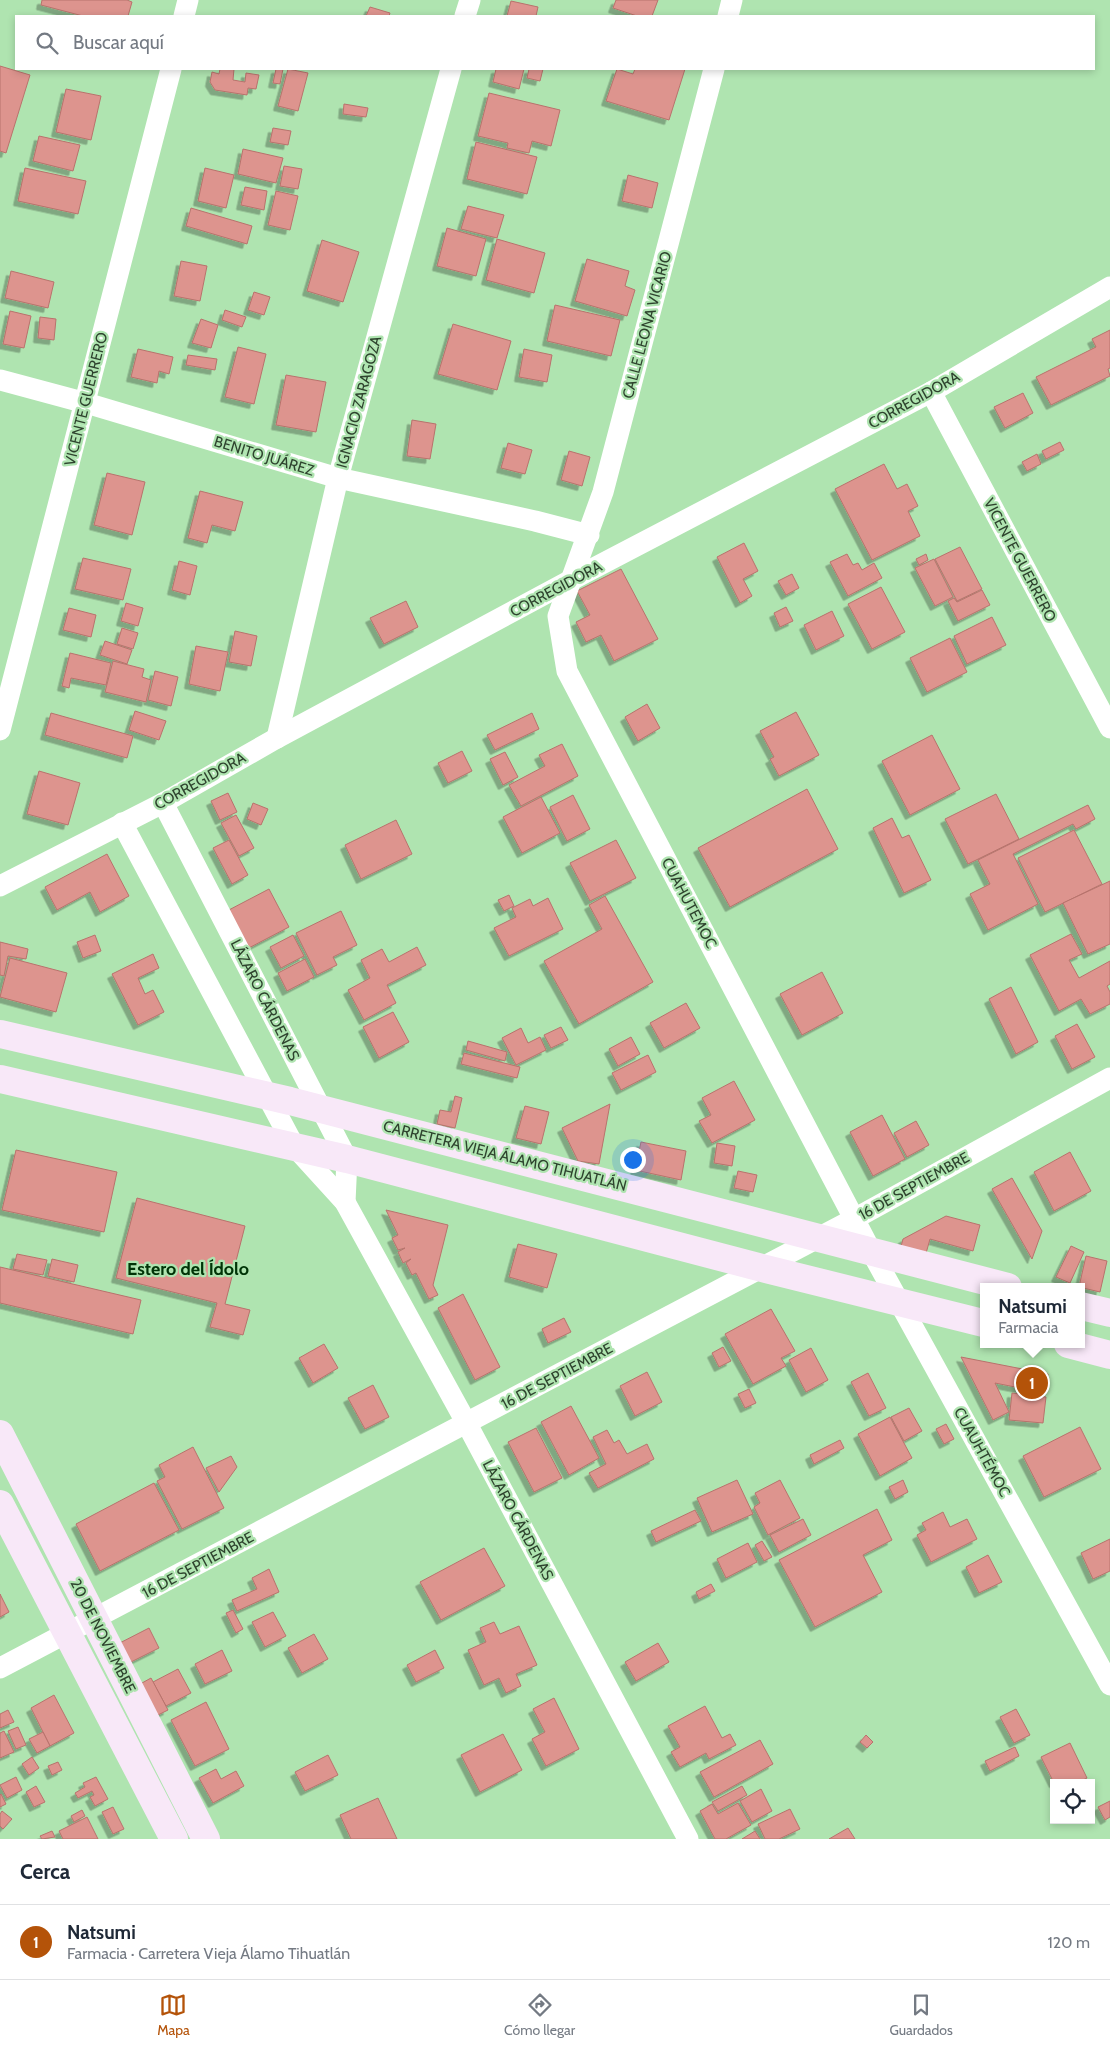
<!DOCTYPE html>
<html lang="es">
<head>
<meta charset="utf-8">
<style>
	:root { --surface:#fff; --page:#f6f6f7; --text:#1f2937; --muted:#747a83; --line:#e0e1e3; --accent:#b45309 }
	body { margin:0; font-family:Cabin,sans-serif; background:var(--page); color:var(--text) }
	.controls { position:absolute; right:15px; bottom:15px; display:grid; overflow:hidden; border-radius:0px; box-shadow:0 2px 8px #0003 }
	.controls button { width:45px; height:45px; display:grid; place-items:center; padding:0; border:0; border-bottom:1px solid var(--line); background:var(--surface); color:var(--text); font:25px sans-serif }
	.you { position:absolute; left:632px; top:1159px; width:18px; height:18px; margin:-12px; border:4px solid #fff; border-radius:50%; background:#1a73e8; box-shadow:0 0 0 8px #1a73e833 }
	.badge { display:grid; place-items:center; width:32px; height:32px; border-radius:50%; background:var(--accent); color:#fff; font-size:16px; font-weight:700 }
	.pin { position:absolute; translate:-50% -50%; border:2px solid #fff; box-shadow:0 1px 5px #0006 }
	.popup { position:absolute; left:980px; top:1283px; width:105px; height:65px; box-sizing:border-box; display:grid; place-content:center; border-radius:0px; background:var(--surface); filter:drop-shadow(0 1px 4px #0005); font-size:16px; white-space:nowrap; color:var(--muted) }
	.popup b { font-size:19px; color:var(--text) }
	.popup::after { content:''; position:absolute; left:50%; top:100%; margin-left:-10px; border:10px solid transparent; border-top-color:var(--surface) }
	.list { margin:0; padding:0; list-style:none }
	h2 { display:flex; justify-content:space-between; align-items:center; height:65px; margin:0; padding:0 20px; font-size:21px }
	h2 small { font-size:16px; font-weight:400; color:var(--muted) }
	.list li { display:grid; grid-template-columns:32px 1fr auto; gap:15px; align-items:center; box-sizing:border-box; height:75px; padding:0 20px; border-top:1px solid var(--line) }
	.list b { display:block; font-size:19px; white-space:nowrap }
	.list p { margin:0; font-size:16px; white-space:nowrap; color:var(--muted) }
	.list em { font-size:16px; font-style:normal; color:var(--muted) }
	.icon { flex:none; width:28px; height:28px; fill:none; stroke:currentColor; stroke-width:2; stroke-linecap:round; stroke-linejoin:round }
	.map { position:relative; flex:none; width:1110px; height:1839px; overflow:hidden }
	.search { position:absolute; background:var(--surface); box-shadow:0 2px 8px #0003; left:15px; right:15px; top:15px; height:55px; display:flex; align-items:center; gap:12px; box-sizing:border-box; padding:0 18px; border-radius:0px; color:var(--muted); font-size:19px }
	.sheet { height:140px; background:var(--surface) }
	nav { display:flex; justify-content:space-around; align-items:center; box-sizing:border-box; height:70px; border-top:1px solid var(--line); background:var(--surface); font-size:14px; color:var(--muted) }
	nav a { display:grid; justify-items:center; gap:2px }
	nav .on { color:var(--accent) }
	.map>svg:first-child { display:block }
</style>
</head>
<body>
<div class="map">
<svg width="1110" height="1839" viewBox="0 0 1110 1839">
	<defs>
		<filter id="shadow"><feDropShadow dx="-4.5" dy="4.5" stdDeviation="0" flood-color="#0004"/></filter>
	</defs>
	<rect width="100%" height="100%" fill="#afe4b0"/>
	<g fill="#dd948e" stroke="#b8726c" filter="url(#shadow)">
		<path d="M42 0H127L132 2 128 16H83L41 5Z"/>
		<path d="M616 0H658L652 16H637L613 8Z"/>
		<path d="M511 1 538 7 536 16H507Z"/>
		<path d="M370 7 390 13 389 16H366Z"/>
		<path d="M0 66 30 75 6 153 0 151Z"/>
		<path d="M220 69H234L233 80 245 82 246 73 259 75 256 89 248 88 247 95 215 90 210 82 212 72 219 74Z"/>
		<path d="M276 69H283L280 84 273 83Z"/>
		<path d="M288 69 308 73 298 111 278 106Z"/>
		<path d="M496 69H524L519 89 493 82Z"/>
		<path d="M529 69H543L540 81 527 78Z"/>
		<path d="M617 69 633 74 635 69H685L669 120 606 101Z"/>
		<path d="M66 89 101 96 91 140 56 132Z"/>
		<path d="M489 93 560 110 551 146 532 141 529 153 507 148 508 143 478 136Z"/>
		<path d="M344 104 368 108 366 117 343 114Z"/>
		<path d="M273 128 291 131 288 145 270 142Z"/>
		<path d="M39 136 80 145 73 171 33 161Z"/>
		<path d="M476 142 537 157 527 194 467 179Z"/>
		<path d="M243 149 283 158 276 183 238 174Z"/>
		<path d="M284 166 302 169 298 189 280 186Z"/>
		<path d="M25 168 86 181 78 214 18 201Z"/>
		<path d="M205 168 234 175 226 208 198 201Z"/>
		<path d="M628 175 658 183 652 208 622 201Z"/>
		<path d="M245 187 267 191 264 210 241 205Z"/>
		<path d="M276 191 298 196 290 230 268 225Z"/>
		<path d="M468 206 504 215 497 238 461 229Z"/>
		<path d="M191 208 252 226 247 244 186 226Z"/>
		<path d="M447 228 486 239 476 276 437 266Z"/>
		<path d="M497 239 545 253 534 293 486 280Z"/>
		<path d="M322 240 359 252 343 302 307 291Z"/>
		<path d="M587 259 629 271 625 286 635 290 627 316 575 301Z"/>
		<path d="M181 261 207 266 200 301 174 296Z"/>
		<path d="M11 271 54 282 48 308 5 298Z"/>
		<path d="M254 292 270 297 264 315 248 310Z"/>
		<path d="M555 305 620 320 611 356 547 341Z"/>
		<path d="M225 310 246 317 242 327 222 320Z"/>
		<path d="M10 311 31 316 24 348 3 344Z"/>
		<path d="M40 317 56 319 54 340 38 338Z"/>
		<path d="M201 319 218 325 211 348 192 343Z"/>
		<path d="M453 324 511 341 497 390 438 374Z"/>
		<path d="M1110 330V368L1108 369 1110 376 1051 405 1036 377 1096 347 1092 339Z"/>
		<path d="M238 347 266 354 254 404 225 397Z"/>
		<path d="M138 349 173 357 169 374 159 371 157 383 131 377Z"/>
		<path d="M524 349 552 355 547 382 519 377Z"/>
		<path d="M188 355 217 359 215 370 186 365Z"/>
		<path d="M286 375 326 382 316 432 276 425Z"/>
		<path d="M1023 393 1033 413 1005 428 994 407Z"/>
		<path d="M412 420 436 424 430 459 407 456Z"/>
		<path d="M1060 442 1064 450 1046 459 1042 451Z"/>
		<path d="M508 443 532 450 525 474 501 468Z"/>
		<path d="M569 451 590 457 582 486 561 480Z"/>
		<path d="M1037 454 1041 464 1027 471 1022 462Z"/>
		<path d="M884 464 897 489 907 484 918 506 908 511 920 536 872 560 835 489Z"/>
		<path d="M107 473 145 482 132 535 94 525Z"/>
		<path d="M200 491 243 502 235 531 212 525 207 543 188 538Z"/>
		<path d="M744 543 758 571 743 579 752 596 740 603 717 557Z"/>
		<path d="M960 547 982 589 957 601 935 559Z"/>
		<path d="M847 554 853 565 858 563 862 570 874 563 882 578 848 596 830 562Z"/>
		<path d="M926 554 928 560 919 565 916 559Z"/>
		<path d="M83 558 131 569 123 600 75 589Z"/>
		<path d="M934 559 953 597 935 606 915 568Z"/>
		<path d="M179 561 197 566 190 595 172 590Z"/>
		<path d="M621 569 658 639 614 661 601 635 586 642 576 622 590 615 577 591Z"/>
		<path d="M792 574 799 588 786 595 778 581Z"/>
		<path d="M881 587 905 632 872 649 848 604Z"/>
		<path d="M982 590 990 605 958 621 948 601 954 598 957 602Z"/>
		<path d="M406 601 418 627 384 644 370 618Z"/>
		<path d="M126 603 143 608 138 626 121 621Z"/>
		<path d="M786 607 793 621 780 627 774 613Z"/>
		<path d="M69 608 96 615 91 637 63 630Z"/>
		<path d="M832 611 844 636 816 650 804 625Z"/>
		<path d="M992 617 1006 645 967 664 954 636Z"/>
		<path d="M122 628 138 633 133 649 117 644Z"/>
		<path d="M235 631 257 636 251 666 229 662Z"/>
		<path d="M950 638 967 672 927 692 910 658Z"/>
		<path d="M105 641 132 650 127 664 100 655Z"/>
		<path d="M196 646 228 652 220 691 189 684Z"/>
		<path d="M70 653 111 663 106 685 71 678 69 688 62 686Z"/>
		<path d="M113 661 144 669 142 677 151 680 146 702 105 692Z"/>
		<path d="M155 671 178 677 171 706 148 700Z"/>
		<path d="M647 704 660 728 638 741 625 717Z"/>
		<path d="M135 711 166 721 159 740 129 730Z"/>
		<path d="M796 712 819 755 779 776 770 759 774 757 760 731Z"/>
		<path d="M51 713 133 736 127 758 45 735Z"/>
		<path d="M532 713 539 729 495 750 487 735Z"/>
		<path d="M932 735 960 789 910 815 882 761Z"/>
		<path d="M562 744 578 776 521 806 509 785 545 766 539 755Z"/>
		<path d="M462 751 472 771 448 783 438 763Z"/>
		<path d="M505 752 518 777 503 785 490 759Z"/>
		<path d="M39 771 80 783 68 825 27 814Z"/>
		<path d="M807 789 838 849 730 907 698 848Z"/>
		<path d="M228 793 237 812 220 820 211 801Z"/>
		<path d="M996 794 1019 839 968 864 945 819Z"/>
		<path d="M573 795 590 829 567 841 550 807Z"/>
		<path d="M541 797 560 833 522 853 503 817Z"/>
		<path d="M253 803 268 809 261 825 247 819Z"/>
		<path d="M1088 805 1095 819 1076 829 1073 824 1013 854 1038 904 988 930 970 894 990 884 978 860Z"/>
		<path d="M236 815 254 848 239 856 221 823Z"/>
		<path d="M892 818 902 838 909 835 931 880 904 893 873 828Z"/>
		<path d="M396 820 412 854 361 879 345 845Z"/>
		<path d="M1074 830 1102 884 1045 912 1018 858Z"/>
		<path d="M229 840 248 875 232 884 213 848Z"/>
		<path d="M616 840 636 878 590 901 570 863Z"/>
		<path d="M107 854 129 896 100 912 90 892 57 910 45 887Z"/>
		<path d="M1110 881V944L1088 954 1063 903Z"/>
		<path d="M269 889 289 927 245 950 225 912Z"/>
		<path d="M509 895 514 906 504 911 498 900Z"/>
		<path d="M605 896 653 982 579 1024 544 961 602 929 589 905Z"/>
		<path d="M548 898 563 929 509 956 494 928 516 917 512 908 530 899 533 906Z"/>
		<path d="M341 911 357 945 333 957 337 965 317 975 296 933Z"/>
		<path d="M1071 934 1082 954 1069 960 1079 978 1110 961V984L1107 986 1110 992V1004L1090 1014 1081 999 1059 1011 1030 955Z"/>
		<path d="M95 935 101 951 83 958 77 942Z"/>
		<path d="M293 935 304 956 281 968 270 947Z"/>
		<path d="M0 942 28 949 26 959 8 956 4 976 0 975Z"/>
		<path d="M417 947 426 965 387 985 396 1003 364 1020 348 990 370 978 361 960 382 949 389 962Z"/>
		<path d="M153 954 159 968 138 978 145 994 153 990 164 1012 138 1025 112 974Z"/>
		<path d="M10 958 67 973 56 1012 0 997Z"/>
		<path d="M305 959 314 977 287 991 278 973Z"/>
		<path d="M822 972 843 1013 802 1035 780 994Z"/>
		<path d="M1011 987 1038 1042 1016 1054 989 999Z"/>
		<path d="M686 1003 700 1028 664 1048 650 1023Z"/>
		<path d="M393 1012 409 1042 379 1058 363 1027Z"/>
		<path d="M1077 1024 1095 1057 1072 1069 1055 1036Z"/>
		<path d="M561 1027 568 1040 551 1048 544 1035Z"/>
		<path d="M521 1028 528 1043 540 1037 546 1050 516 1065 502 1038Z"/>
		<path d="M631 1037 640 1054 618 1066 609 1049Z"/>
		<path d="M468 1041 507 1052 505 1061 466 1050Z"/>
		<path d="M464 1053 520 1067 517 1078 461 1064Z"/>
		<path d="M648 1055 656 1072 621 1090 612 1073Z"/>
		<path d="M734 1081 755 1120 712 1143 699 1121 711 1115 702 1098Z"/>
		<path d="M455 1096 462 1098 455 1128 437 1124 440 1110 451 1112Z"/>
		<path d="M610 1104 599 1164 578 1161 562 1128Z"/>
		<path d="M525 1106 549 1112 541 1144 516 1138Z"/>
		<path d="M882 1115 905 1159 873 1176 850 1132Z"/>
		<path d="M916 1121 929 1145 907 1157 894 1133Z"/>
		<path d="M641 1142 686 1151 681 1180 635 1170Z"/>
		<path d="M717 1143 735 1146 732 1166 714 1163Z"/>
		<path d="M16 1150 117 1172 104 1232 2 1210Z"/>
		<path d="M1070 1152 1091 1191 1054 1211 1034 1172Z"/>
		<path d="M738 1171 757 1175 753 1192 734 1188Z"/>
		<path d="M1012 1178 1042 1231 1032 1259 992 1189Z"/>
		<path d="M137 1198 245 1226 225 1304 250 1310 243 1335 210 1327 217 1303 116 1278Z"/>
		<path d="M386 1210 448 1225 433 1285 438 1295 429 1299 416 1273 412 1275 406 1263 411 1259 403 1263 398 1252 405 1248 398 1250 392 1238 398 1235Z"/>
		<path d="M946 1216 980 1225 973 1251 930 1239 925 1257 900 1250 903 1239Z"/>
		<path d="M518 1244 557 1254 547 1288 509 1277Z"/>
		<path d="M1071 1246 1084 1252 1070 1283 1056 1277Z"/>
		<path d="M17 1254 47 1260 43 1275 13 1269Z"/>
		<path d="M1086 1256 1107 1261 1100 1292 1079 1287Z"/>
		<path d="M52 1259 78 1265 74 1282 48 1276Z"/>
		<path d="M0 1267 141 1300 133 1334 0 1303Z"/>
		<path d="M463 1294 500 1367 475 1380 438 1308Z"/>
		<path d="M771 1309 795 1351 781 1358 786 1366 753 1384 725 1334Z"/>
		<path d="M564 1318 571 1332 548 1343 542 1329Z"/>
		<path d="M324 1344 338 1368 313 1383 299 1358Z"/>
		<path d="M723 1347 731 1361 719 1367 712 1353Z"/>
		<path d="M811 1348 828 1380 806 1392 789 1360Z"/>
		<path d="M961 1357 1048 1374 1045 1393 995 1383 1009 1412 993 1420Z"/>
		<path d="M647 1372 662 1402 635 1416 620 1386Z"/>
		<path d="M868 1373 886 1408 869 1416 851 1382Z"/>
		<path d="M373 1385 389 1417 365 1429 348 1398Z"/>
		<path d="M749 1389 756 1403 745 1408 738 1394Z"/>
		<path d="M1012 1393 1046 1397 1043 1423 1009 1420Z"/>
		<path d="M571 1406 599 1458 569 1475 541 1422Z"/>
		<path d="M909 1408 922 1431 904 1441 891 1417Z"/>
		<path d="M890 1417 912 1458 880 1476 858 1434Z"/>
		<path d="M946 1424 954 1439 944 1444 936 1429Z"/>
		<path d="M1080 1427 1101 1469 1044 1497 1023 1456Z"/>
		<path d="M536 1428 562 1478 534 1492 508 1442Z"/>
		<path d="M607 1430 614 1443 619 1440 627 1454 647 1444 654 1459 598 1488 589 1473 606 1464 593 1437Z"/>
		<path d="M840 1440 844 1448 814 1464 810 1455Z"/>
		<path d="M193 1447 224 1508 182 1529 157 1481 165 1477 159 1465Z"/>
		<path d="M231 1456 237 1467 219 1492 206 1468Z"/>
		<path d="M737 1480 753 1514 712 1532 697 1498Z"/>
		<path d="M780 1480 800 1518 768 1535 754 1507 760 1503 755 1493Z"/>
		<path d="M903 1480 908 1492 895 1499 889 1487Z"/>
		<path d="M154 1483 179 1530 100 1571 76 1524Z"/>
		<path d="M877 1509 892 1540 863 1555 882 1592 815 1627 779 1560Z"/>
		<path d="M695 1510 701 1521 656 1542 651 1531Z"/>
		<path d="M943 1512 950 1527 967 1519 977 1539 931 1562 917 1535 926 1530 922 1523Z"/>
		<path d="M803 1519 811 1535 779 1552 770 1535Z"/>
		<path d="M1110 1539V1571L1093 1579 1081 1553Z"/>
		<path d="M762 1541 772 1557 764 1561 755 1545Z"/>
		<path d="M748 1543 757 1562 726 1578 717 1559Z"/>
		<path d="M484 1548 505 1586 441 1620 420 1582Z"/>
		<path d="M988 1555 1002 1582 979 1593 966 1567Z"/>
		<path d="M269 1569 279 1592 237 1611 232 1600 257 1589 252 1578Z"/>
		<path d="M711 1584 715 1591 699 1599 696 1592Z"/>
		<path d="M0 1594 9 1612 0 1617Z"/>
		<path d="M233 1610 243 1629 236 1633 226 1613Z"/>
		<path d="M273 1612 286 1636 265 1647 252 1622Z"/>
		<path d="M494 1622 500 1634 519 1626 537 1665 516 1674 521 1686 506 1693 499 1678 484 1685 468 1650 486 1642 480 1628Z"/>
		<path d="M149 1628 159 1648 121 1667 110 1648Z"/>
		<path d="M314 1634 328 1659 302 1673 288 1648Z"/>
		<path d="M658 1643 669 1662 636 1681 625 1662Z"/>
		<path d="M222 1650 232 1671 205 1684 195 1664Z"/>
		<path d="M435 1650 444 1668 416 1682 407 1665Z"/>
		<path d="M178 1669 191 1693 166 1706 153 1682Z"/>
		<path d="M151 1678 168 1710 150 1719 133 1688Z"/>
		<path d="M54 1695 74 1733 50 1746 31 1708Z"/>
		<path d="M554 1698 579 1749 546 1766 532 1739 545 1732 533 1709Z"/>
		<path d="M206 1702 229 1749 195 1766 171 1720Z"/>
		<path d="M705 1706 722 1738 730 1734 736 1745 709 1759 706 1753 680 1767 671 1752 680 1747 668 1726Z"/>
		<path d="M1016 1709 1030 1735 1014 1743 1000 1717Z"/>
		<path d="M8 1710 14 1722 0 1728V1714Z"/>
		<path d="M18 1727 26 1745 16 1749 8 1731Z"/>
		<path d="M4 1731 14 1752 0 1758V1733Z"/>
		<path d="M43 1732 50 1746 37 1753 29 1739Z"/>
		<path d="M503 1734 522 1770 480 1792 461 1755Z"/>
		<path d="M866 1735 873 1742 867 1748 860 1742Z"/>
		<path d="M760 1740 773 1764 714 1797 700 1772Z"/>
		<path d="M1070 1743 1087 1778 1077 1783H1054L1041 1757Z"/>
		<path d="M1015 1747 1019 1756 990 1771 985 1761Z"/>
		<path d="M328 1755 338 1775 305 1791 295 1772Z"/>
		<path d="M32 1757 39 1768 29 1775 22 1764Z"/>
		<path d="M58 1762 62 1770 52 1775 48 1766Z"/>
		<path d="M216 1769 221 1779 236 1771 244 1786 213 1803 199 1778Z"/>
		<path d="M16 1777 22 1790 7 1798 0 1785Z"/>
		<path d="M96 1777 108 1799 95 1806 90 1797 94 1795 92 1791 78 1798 75 1793 85 1787 83 1783Z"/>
		<path d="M36 1786 45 1802 34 1807 26 1792Z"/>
		<path d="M742 1786 747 1795 718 1811 712 1802Z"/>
		<path d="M761 1789 772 1811 752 1822 740 1801Z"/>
		<path d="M1 1794 6 1804 0 1807V1795Z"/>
		<path d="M378 1798 397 1839H351L340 1815Z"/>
		<path d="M1110 1801V1817L1105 1820 1098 1807Z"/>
		<path d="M738 1803 751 1825 726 1839H715L700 1811 712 1804 718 1814Z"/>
		<path d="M113 1807 124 1829 113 1834 102 1812Z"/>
		<path d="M790 1809 800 1829 779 1839H765L758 1824Z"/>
		<path d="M82 1810 85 1816 74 1822 71 1816Z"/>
		<path d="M2 1811 12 1819 3 1829 0 1826V1814Z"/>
		<path d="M87 1817 98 1839H63L59 1831Z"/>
		<path d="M848 1828 855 1839H829Z"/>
		<path d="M52 1831 55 1837 42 1839 40 1836Z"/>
		<path d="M755 1831 760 1839H742Z"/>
	</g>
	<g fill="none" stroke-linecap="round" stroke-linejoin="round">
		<g stroke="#fff" stroke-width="21">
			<path d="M184 16 188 0"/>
			<path d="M465 16 470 0"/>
			<path d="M728 16 732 0"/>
			<path d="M714 69 603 492 558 616 567 671 871 1251 1110 1685"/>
			<path d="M0 380 86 403 338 478 535 521 589 535"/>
			<path d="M931 392 1110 728"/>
			<path d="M0 730 171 69"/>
			<path d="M277 738 338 478 451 69"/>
			<path d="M163 803 347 1159 345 1202"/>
			<path d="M122 823 294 1146 345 1202 467 1424 688 1839"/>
			<path d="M0 886 163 803 277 738 573 579 931 392 1110 287"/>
			<path d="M0 1668 854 1219 1110 1078"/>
		</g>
		<g stroke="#f8e8f8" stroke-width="28">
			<path d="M0 1034 290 1101 1008 1287"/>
			<path d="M0 1079 347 1159 762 1268 983 1323"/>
			<path d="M1081 1306 1110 1313"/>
			<path d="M1068 1344 1110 1355"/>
			<path d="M0 1434 206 1839"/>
			<path d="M0 1504 174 1839"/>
		</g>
	</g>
	<g text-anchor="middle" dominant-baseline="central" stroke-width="4.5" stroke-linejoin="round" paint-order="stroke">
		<g font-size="15" fill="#2e432e" stroke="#afe4b0">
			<text transform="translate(647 325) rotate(-75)">CALLE LEONA VICARIO</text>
			<text transform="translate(86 399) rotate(-76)">VICENTE GUERRERO</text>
			<text transform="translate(914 400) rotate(-29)">CORREGIDORA</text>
			<text transform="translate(359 402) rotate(-75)">IGNACIO ZARAGOZA</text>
			<text transform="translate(264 456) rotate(17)">BENITO JUÁREZ</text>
			<text transform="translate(1020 560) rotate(62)">VICENTE GUERRERO</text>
			<text transform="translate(556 589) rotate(-28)">CORREGIDORA</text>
			<text transform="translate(200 781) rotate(-29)">CORREGIDORA</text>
			<text transform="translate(689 903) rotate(62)">CUAHUTEMOC</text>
			<text transform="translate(265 1000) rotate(63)">LÁZARO CÁRDENAS</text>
			<text transform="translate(505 1156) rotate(14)">CARRETERA VIEJA ÁLAMO TIHUATLÁN</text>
			<text transform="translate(914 1186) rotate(-29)">16 DE SEPTIEMBRE</text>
			<text transform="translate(557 1376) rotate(-28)">16 DE SEPTIEMBRE</text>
			<text transform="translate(982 1452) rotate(61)">CUAUHTÉMOC</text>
			<text transform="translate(518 1520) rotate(62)">LÁZARO CÁRDENAS</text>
			<text transform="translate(198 1565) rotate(-28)">16 DE SEPTIEMBRE</text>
			<text transform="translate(103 1636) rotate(63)">20 DE NOVIEMBRE</text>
		</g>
		<g font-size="18" font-weight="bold" fill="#003407" stroke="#afe4b0">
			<text x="188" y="1269">Estero del Ídolo</text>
		</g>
	</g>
</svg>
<div class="controls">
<button><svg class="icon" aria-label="locate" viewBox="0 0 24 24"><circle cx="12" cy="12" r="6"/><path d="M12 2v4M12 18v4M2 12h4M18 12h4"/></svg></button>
</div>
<div class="you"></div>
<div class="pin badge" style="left:1032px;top:1383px">1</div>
<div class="popup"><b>Natsumi</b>Farmacia</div>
<div class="search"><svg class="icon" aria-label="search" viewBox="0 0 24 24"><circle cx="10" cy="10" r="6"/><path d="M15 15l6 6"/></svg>Buscar aquí</div>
</div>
<section class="sheet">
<h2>Cerca<small></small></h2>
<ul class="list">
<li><span class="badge">1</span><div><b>Natsumi</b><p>Farmacia · Carretera Vieja Álamo Tihuatlán</p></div><em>120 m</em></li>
</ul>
</section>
<nav>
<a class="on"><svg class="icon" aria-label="map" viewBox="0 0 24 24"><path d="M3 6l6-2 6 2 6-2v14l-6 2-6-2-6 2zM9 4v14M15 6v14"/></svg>Mapa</a>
<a><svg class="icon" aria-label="directions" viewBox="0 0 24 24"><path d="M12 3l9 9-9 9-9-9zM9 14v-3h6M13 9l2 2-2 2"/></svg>Cómo llegar</a>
<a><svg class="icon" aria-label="saved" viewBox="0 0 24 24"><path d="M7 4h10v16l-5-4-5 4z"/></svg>Guardados</a>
</nav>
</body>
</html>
